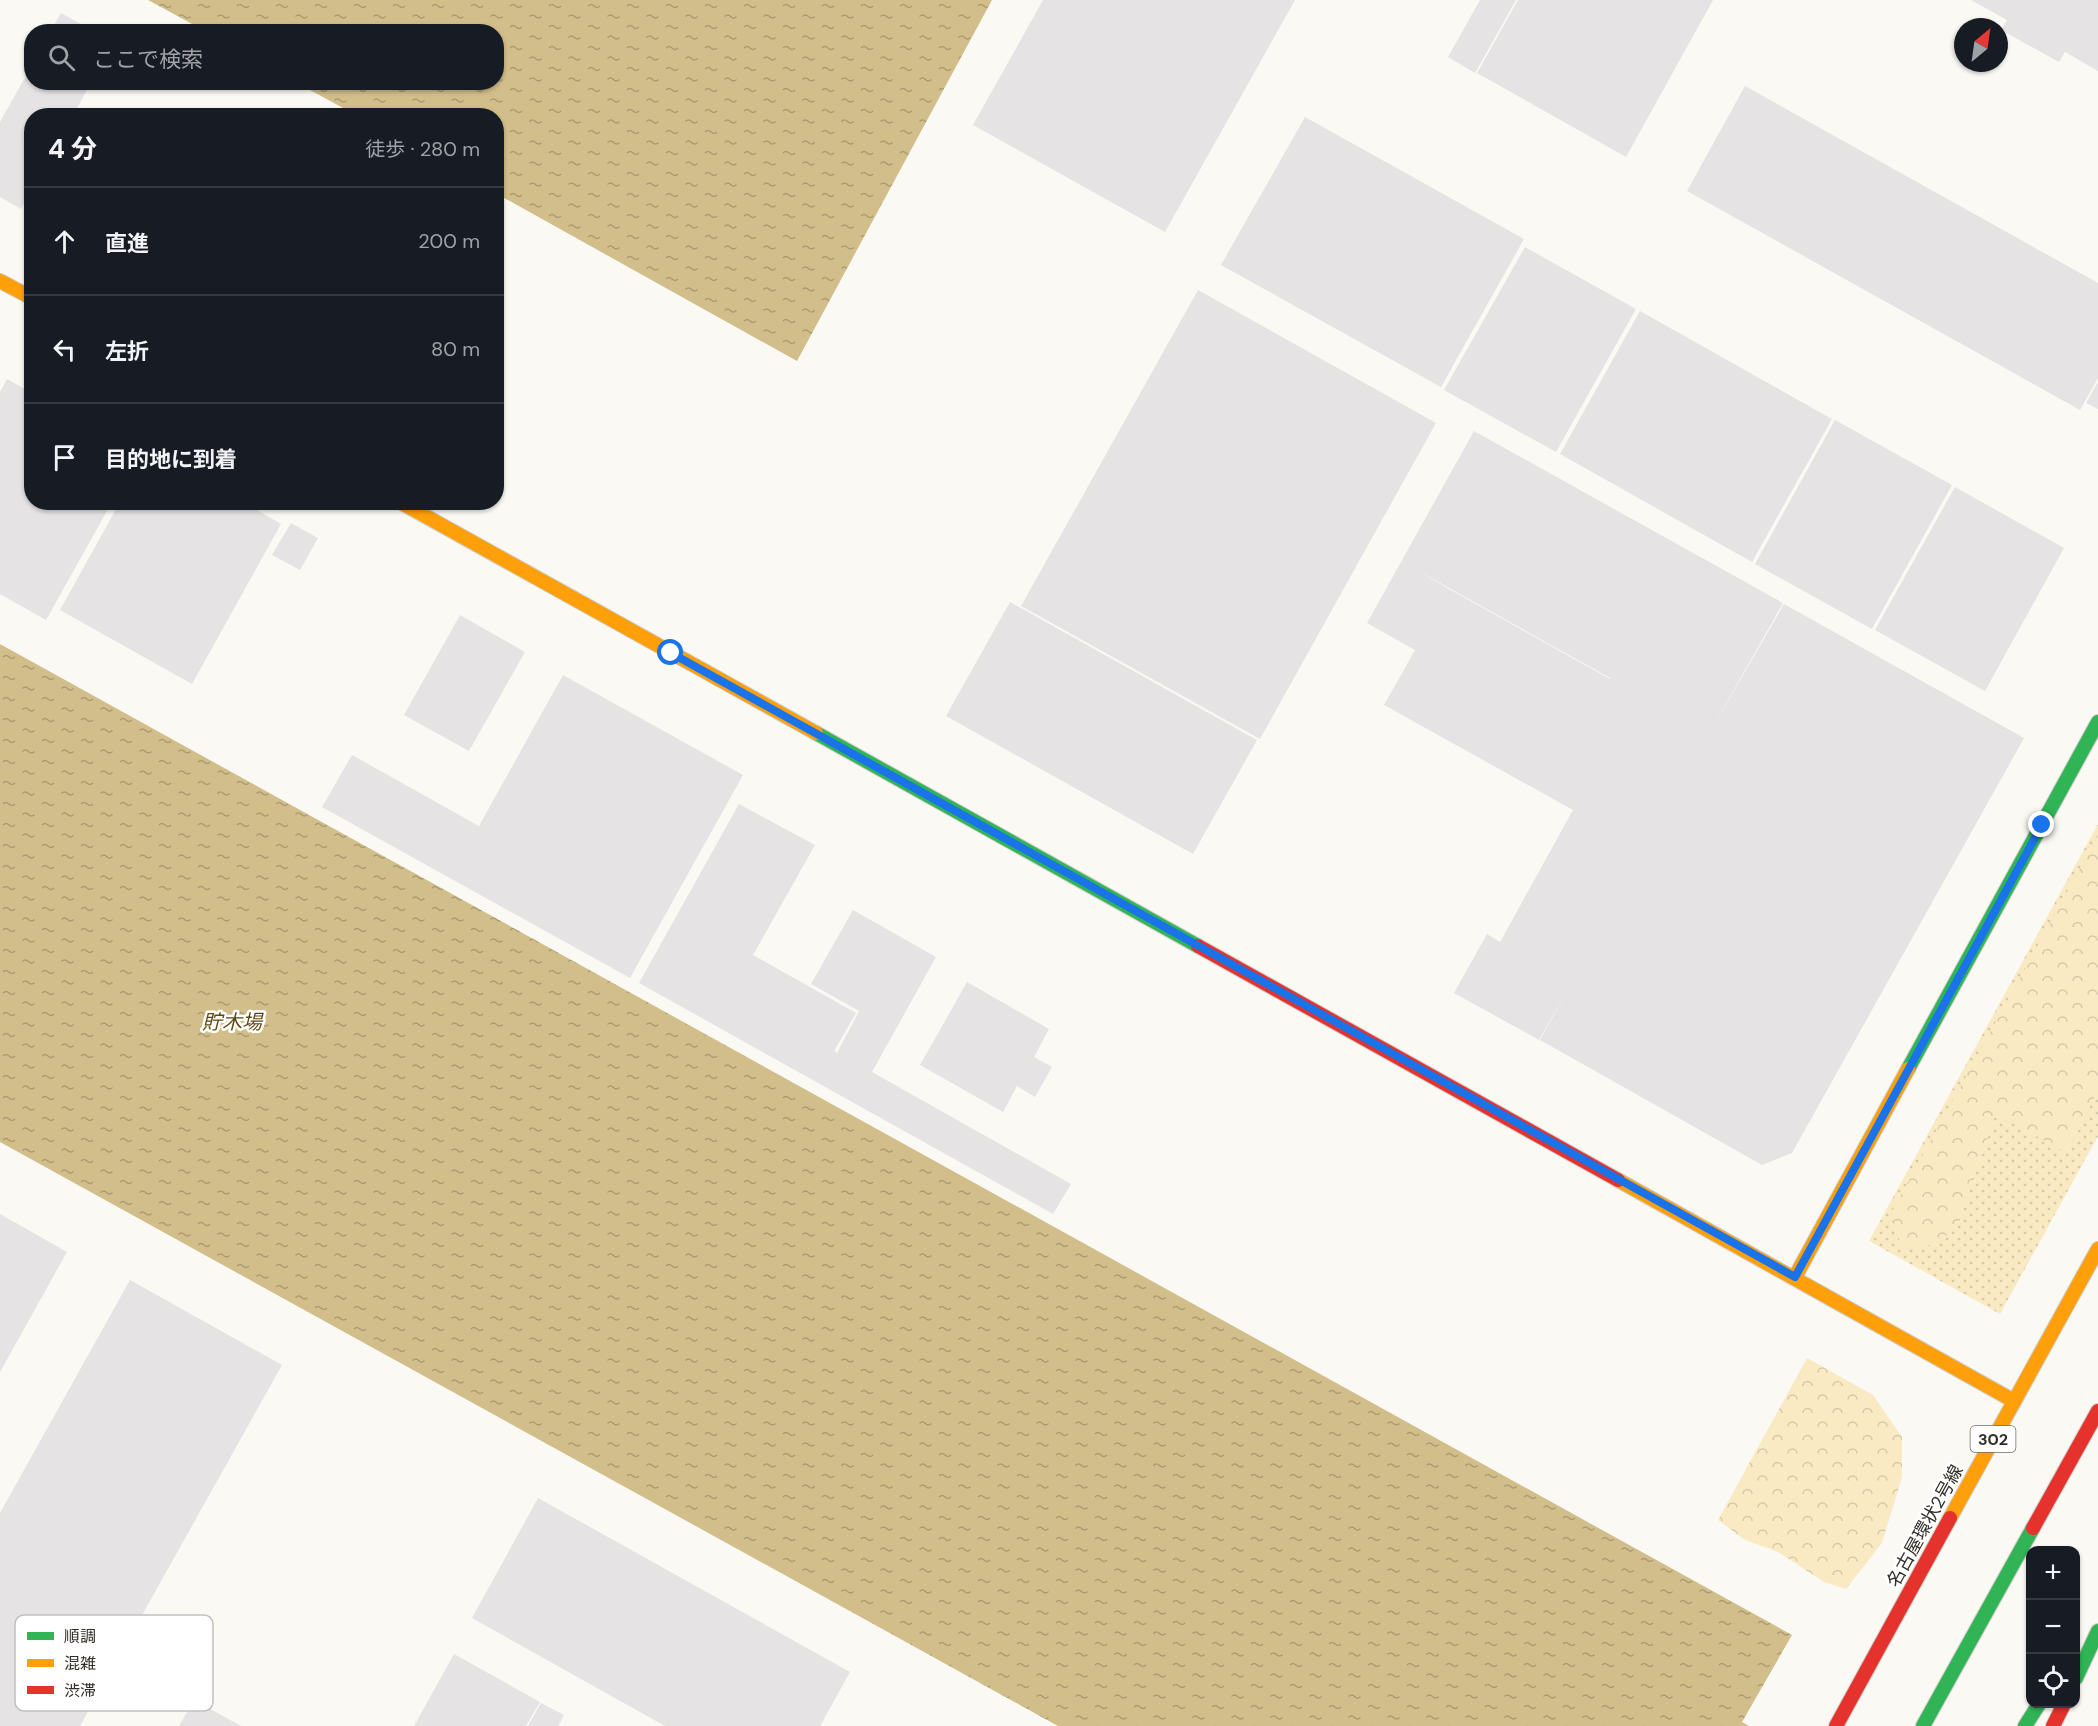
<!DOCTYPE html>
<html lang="ja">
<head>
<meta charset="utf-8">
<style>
	:root { --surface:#171b24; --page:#20242c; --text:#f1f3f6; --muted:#9ea1a6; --line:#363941 }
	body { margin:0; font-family:"DM Sans","Noto Sans JP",sans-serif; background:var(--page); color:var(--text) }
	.controls { position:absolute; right:18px; bottom:18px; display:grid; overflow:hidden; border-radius:12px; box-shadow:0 2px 4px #0004 }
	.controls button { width:54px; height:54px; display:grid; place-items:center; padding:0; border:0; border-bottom:2px solid var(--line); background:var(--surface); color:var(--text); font:30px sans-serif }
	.compass { position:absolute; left:1954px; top:18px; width:54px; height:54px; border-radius:50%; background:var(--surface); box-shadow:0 2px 4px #0004; rotate:29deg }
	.stop { position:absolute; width:18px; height:18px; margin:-14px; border:4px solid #1a73e8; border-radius:50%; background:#fff }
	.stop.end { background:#1a73e8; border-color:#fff; box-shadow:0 2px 6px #0008 }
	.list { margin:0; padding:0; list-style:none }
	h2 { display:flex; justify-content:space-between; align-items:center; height:78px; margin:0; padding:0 24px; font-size:26px }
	h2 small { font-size:20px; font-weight:400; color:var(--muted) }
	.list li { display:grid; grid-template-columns:39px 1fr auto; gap:18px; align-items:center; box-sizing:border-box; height:108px; padding:0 24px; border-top:2px solid var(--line) }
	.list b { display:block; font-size:22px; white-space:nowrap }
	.list em { font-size:20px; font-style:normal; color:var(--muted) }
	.icon { flex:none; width:33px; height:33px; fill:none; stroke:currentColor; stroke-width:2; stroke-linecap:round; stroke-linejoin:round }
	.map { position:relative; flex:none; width:2098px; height:1726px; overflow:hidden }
	.search { position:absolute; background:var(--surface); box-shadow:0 2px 4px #0004; left:24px; top:24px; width:480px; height:66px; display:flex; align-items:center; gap:15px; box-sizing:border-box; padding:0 21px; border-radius:24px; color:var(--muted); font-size:22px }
	.panel { position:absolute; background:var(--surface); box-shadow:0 2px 4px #0004; left:24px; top:108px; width:480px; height:402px; border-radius:24px }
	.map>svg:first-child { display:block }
</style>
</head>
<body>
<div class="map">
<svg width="2098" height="1726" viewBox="0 0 2098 1726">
	<defs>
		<pattern id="green-dots" width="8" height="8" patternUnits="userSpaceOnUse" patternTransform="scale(1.5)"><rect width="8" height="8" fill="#f9eac4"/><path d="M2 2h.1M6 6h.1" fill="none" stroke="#d6c9a8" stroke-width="1.8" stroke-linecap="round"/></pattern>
		<pattern id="forest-crowns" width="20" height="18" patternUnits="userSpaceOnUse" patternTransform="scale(1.5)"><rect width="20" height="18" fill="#f9eac4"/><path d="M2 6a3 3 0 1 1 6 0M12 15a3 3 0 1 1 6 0" fill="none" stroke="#d6c9a8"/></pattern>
		<pattern id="water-ripples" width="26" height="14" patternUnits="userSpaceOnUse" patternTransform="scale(1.5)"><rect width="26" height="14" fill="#d2be8a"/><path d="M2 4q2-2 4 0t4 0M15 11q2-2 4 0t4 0" fill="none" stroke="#ab9b71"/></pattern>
	</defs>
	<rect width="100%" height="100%" fill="#fbf9f4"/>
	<path fill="url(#green-dots)" d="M2098 824V1136L2000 1314 1869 1241Z"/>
	<g fill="url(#forest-crowns)">
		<path d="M2098 835V1090L2067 1153 1996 1114 1958 1226 1935 1245 1902 1247 1890 1215Z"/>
		<path d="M1807 1358 1873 1395 1902 1437V1477L1882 1543 1846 1589 1824 1582 1778 1552 1745 1540 1718 1520Z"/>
	</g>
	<g fill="url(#water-ripples)">
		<path d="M148 0H992L797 361 497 194 496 116 356 115 297 83 496 82V32L205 31Z"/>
		<path d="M0 644 1792 1635 1742 1722 1749 1726H1058L0 1142Z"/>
	</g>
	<g fill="#e5e3e4" fill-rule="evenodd">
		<path d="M1043 0H1295L1165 232 973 125Z"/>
		<path d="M1480 0H1516L1475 73 1448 57Z"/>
		<path d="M1518 0H1713L1626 157 1477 73Z"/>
		<path d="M1971 0H2098V71L2065 52 2059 62 2001 30 2007 20Z"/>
		<path d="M61 13 95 32H50Z"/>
		<path d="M32 65V82H91L73 116H32V189L21 209 0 197V122Z"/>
		<path d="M1745 86 2098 283V378L2080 410 1687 191Z"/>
		<path d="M1305 117 1524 239 1441 387 1221 265Z"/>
		<path d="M1525 247 1636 309 1556 452 1444 390Z"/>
		<path d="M1198 290 1436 423 1260 739 1021 606Z"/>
		<path d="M1640 311 1832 419 1752 562 1560 454Z"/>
		<path d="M7 379 32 393V502H112L46 620 0 594V392Z"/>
		<path d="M2098 382V409L2086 403Z"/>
		<path d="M1835 420 1952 485 1872 629 1755 564Z"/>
		<path d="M1474 431 1783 603 1709 734 1784 604 2024 738 1792 1153 1762 1165 1540 1040 1567 991 1539 1040 1454 993 1487 934 1500 942 1573 810 1384 705 1415 650 1367 623ZM1415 569 1610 678V679L1449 589Z"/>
		<path d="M1955 487 2064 548 1985 691 1875 630Z"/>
		<path d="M120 502H243L281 524 192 684 60 610Z"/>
		<path d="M291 523 318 538 300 570 272 555Z"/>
		<path d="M1010 602 1257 740 1193 854 946 716Z"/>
		<path d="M460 615 525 652 469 751 404 715Z"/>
		<path d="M563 675 743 775 630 978 322 807 352 755 479 826Z"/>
		<path d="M739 804 815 845 753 955 856 1013 834 1051 837 1053 859 1011 811 984 853 910 936 957 872 1072 1071 1184 1053 1214 639 983Z"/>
		<path d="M967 982 1049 1029 1034 1057 1052 1067 1035 1097 1017 1086 1003 1112 920 1065Z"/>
		<path d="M0 1214 67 1252 0 1372Z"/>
		<path d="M130 1280 282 1365 80 1726H0V1513Z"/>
		<path d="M538 1498 850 1672 820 1726H665L472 1618Z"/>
		<path d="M454 1654 540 1702 526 1726H414Z"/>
		<path d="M194 1700 241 1726H179Z"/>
		<path d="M541 1703 564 1715 558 1726H528Z"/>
	</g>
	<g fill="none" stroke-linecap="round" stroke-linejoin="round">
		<defs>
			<g id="fast">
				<path d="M816 733 1198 946"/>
				<path d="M1908 1069 2098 722"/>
				<path d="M2076 1678 2098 1631"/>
				<path d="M1923 1726 2033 1528"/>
				<path d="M2025 1726 2039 1704"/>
			</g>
			<g id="slow">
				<path d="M0 281 32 298"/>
				<path d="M400 502 816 733"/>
				<path d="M1618 1180 2014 1401"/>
				<path d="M1795 1277 1908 1069"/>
				<path d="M1950 1518 2098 1249"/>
			</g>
			<g id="jam">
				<path d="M1198 946 1618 1180"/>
				<path d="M2033 1528 2098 1411"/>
				<path d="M1836 1726 1950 1518"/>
				<path d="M2053 1726 2064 1704"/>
			</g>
		</defs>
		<use href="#fast" stroke="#ceccc8" stroke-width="16"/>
		<use href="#slow" stroke="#ceccc8" stroke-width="16"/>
		<use href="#jam" stroke="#ceccc8" stroke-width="16"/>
		<use href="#fast" stroke="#30b455" stroke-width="14"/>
		<use href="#slow" stroke="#ff9f0a" stroke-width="14"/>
		<use href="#jam" stroke="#e5322d" stroke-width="14"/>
	</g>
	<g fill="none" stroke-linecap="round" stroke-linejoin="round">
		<path stroke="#1a73e8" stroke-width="8" d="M671 653 1795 1277 2042 825"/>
	</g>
	<g text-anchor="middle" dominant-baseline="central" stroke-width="5" stroke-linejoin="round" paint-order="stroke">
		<rect fill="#fff" stroke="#6f6d68" stroke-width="1.5" x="1970.5" y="1426" width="45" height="26" rx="4.5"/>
		<g font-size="16" font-weight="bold" fill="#312e28">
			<text x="1993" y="1439">302</text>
		</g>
		<g font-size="18" fill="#312e28" stroke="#fff">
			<text transform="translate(1925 1526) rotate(-61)">名古屋環状2号線</text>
		</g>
		<g font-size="20" font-style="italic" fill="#5d490f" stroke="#fff">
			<text x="232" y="1022">貯木場</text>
		</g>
	</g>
	<rect x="15" y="1615" width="198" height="96" rx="9" fill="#fff" stroke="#c1c0be" stroke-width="1.5"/>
	<rect x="27" y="1632" width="27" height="8" fill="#30b455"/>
	<rect x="27" y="1659" width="27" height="8" fill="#ff9f0a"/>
	<rect x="27" y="1686" width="27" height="8" fill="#e5322d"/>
	<g font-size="16" fill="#312e28">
		<text x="64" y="1642">順調</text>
		<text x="64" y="1669">混雑</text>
		<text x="64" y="1696">渋滞</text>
	</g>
</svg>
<div class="controls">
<button>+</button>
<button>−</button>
<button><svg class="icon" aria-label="locate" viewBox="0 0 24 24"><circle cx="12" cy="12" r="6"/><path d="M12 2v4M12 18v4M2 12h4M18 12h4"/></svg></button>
</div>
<svg class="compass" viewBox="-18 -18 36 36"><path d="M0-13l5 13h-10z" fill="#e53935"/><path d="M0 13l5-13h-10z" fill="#9ea1a6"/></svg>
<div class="stop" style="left:671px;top:653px"></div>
<div class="stop end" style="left:2042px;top:825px"></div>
<div class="search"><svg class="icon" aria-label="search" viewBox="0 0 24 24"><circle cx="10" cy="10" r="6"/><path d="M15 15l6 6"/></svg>ここで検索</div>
<section class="panel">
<h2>4 分<small>徒歩 · 280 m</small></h2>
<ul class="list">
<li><svg class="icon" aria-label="ahead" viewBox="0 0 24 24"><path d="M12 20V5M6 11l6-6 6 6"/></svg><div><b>直進</b></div><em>200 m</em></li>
<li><svg class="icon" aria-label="left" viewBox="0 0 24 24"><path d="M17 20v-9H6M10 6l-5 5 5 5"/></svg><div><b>左折</b></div><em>80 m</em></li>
<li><svg class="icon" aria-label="arrive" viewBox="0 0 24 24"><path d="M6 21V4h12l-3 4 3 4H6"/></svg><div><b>目的地に到着</b></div></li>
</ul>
</section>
</div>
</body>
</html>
